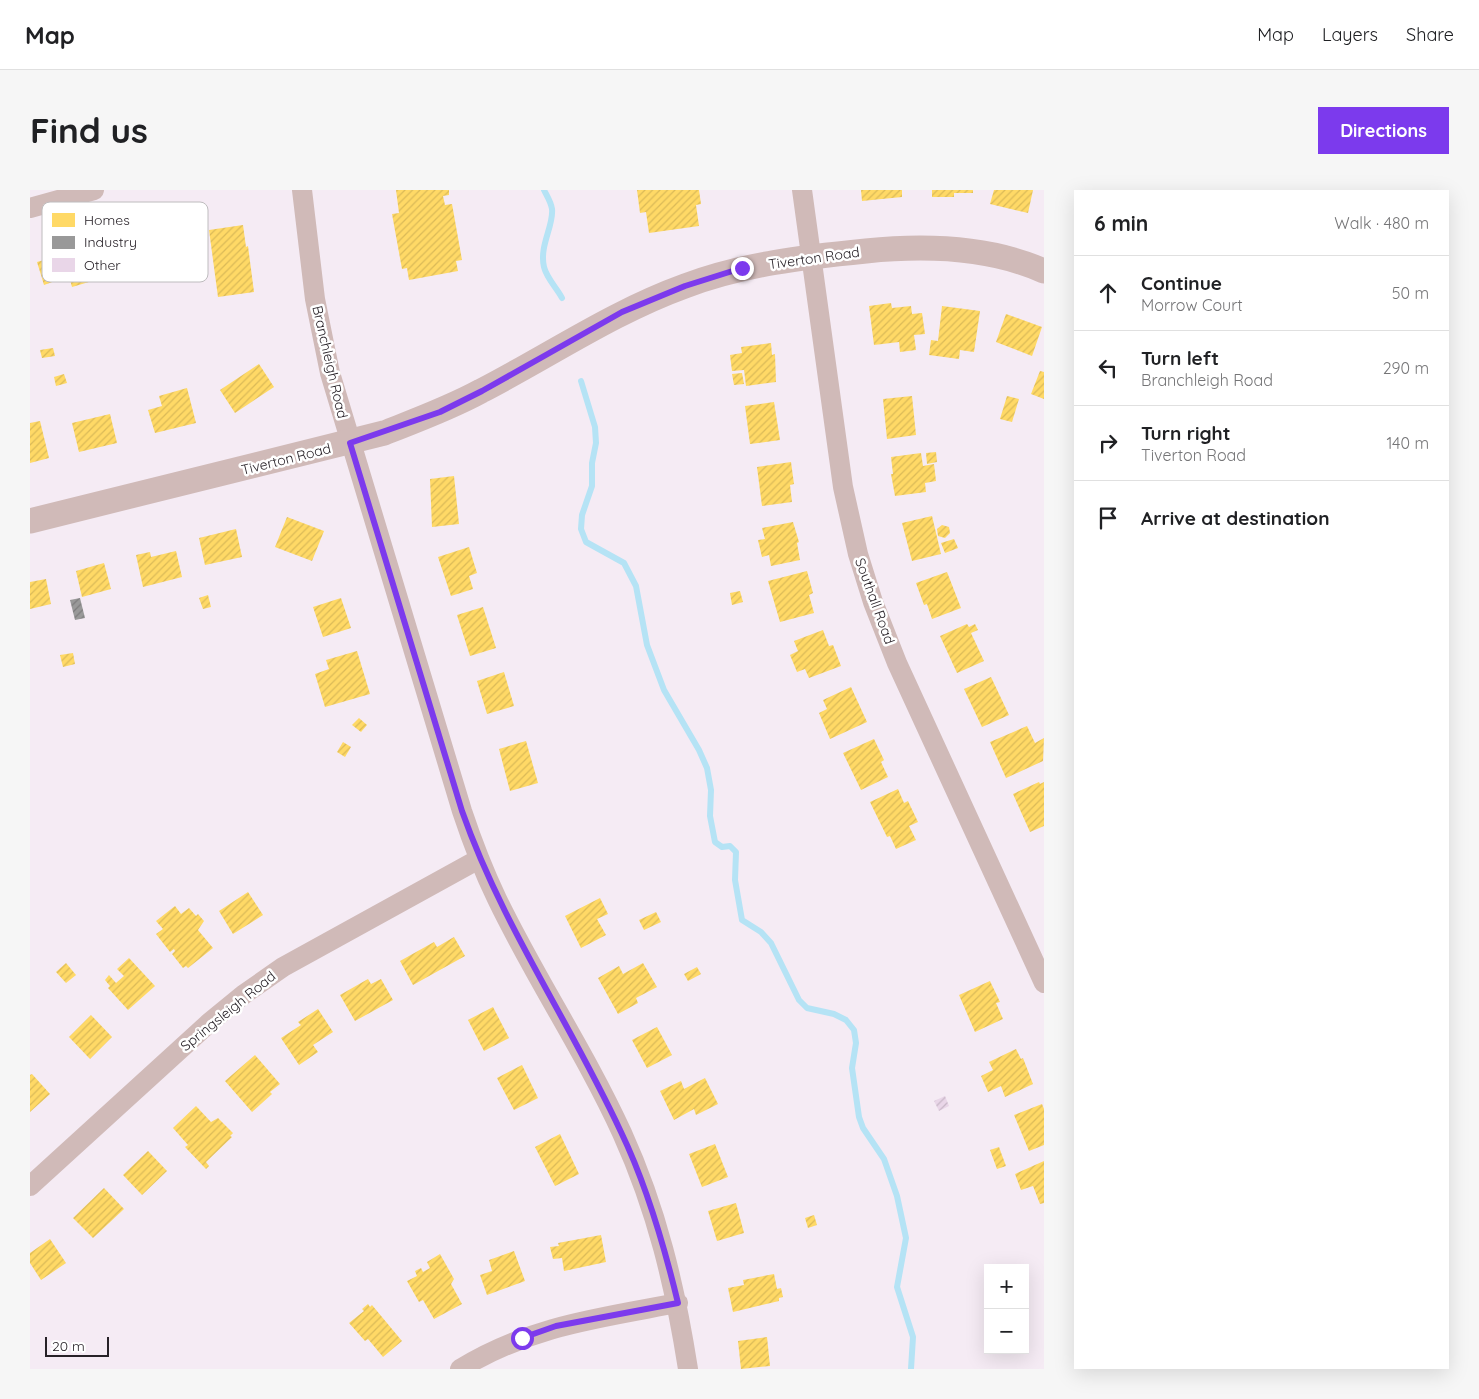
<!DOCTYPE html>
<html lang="en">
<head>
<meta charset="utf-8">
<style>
	:root { --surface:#fff; --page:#f6f6f6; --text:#202124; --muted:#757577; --line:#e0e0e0; --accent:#7c3aed }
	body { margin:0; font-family:Quicksand,sans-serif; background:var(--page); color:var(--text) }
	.controls { position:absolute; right:15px; bottom:15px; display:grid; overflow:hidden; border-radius:0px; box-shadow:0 5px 20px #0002 }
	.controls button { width:45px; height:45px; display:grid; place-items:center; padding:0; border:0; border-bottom:1px solid var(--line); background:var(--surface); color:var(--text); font:25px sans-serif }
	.scale { position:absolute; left:15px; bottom:12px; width:64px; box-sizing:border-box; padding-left:5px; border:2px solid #272127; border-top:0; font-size:14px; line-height:18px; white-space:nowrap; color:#272127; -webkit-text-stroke:4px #fff; paint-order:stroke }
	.stop { position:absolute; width:15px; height:15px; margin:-11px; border:4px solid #7c3aed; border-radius:50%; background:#fff }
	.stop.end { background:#7c3aed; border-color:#fff; box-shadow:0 1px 5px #0008 }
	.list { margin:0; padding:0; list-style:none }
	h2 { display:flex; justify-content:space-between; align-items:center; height:65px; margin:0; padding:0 20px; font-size:21px }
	h2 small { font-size:16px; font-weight:400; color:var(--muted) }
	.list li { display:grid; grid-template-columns:32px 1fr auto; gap:15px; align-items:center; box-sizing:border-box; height:75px; padding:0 20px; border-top:1px solid var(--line) }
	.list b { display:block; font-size:19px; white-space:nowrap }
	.list p { margin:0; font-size:16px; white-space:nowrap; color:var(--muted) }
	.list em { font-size:16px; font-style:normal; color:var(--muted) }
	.icon { flex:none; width:28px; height:28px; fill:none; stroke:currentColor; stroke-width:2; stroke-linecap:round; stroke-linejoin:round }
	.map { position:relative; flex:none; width:1014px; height:1179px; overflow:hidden; border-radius:0px }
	header { display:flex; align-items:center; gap:30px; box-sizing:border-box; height:70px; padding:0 25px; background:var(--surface); border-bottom:1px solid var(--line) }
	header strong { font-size:24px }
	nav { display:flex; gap:28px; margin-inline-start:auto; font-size:18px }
	.intro { display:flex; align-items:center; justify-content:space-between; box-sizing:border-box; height:120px; padding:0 30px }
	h1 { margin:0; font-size:35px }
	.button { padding:12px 22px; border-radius:0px; background:var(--accent); color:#fff; font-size:18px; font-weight:700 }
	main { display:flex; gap:30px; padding:0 30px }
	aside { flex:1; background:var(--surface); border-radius:0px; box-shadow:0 5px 20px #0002 }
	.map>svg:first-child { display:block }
</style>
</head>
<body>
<header>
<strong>Map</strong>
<nav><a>Map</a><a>Layers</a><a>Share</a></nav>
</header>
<div class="intro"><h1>Find us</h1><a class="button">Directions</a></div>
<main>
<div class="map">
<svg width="1014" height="1179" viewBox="0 0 1014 1179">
	<defs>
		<pattern id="homes-hatch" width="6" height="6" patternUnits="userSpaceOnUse" patternTransform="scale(1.25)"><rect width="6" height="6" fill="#ffd966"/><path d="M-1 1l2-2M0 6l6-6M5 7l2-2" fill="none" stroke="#dbba58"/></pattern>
		<pattern id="industry-hatch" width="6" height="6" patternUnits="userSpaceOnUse" patternTransform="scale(1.25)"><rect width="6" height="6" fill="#999"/><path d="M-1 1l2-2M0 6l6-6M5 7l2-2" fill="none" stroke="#7d7c7d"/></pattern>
		<pattern id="building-hatch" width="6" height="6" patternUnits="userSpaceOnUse" patternTransform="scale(1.25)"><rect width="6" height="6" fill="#e9d6e8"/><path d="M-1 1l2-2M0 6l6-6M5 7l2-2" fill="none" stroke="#c8b7c7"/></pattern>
	</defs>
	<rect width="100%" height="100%" fill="#f5ebf4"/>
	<g fill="url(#homes-hatch)">
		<path d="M366 0H419V5L413 6 415 15 422 14 432 70 426 71 428 81 379 90 377 78 372 79 362 24 369 23Z"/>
		<path d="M607 0H669L671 14 666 15 669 36 619 43 616 22 610 23Z"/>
		<path d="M831 0H872V7L832 11Z"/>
		<path d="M902 0H943V3H924V7H902Z"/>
		<path d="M964 0H1003L998 23 960 14Z"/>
		<path d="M213 35 216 57 218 56 224 102 188 107 179 40Z"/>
		<path d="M59 57 69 89 42 97 39 86 14 95 7 72Z"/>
		<path d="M861 113 862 118 881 116 882 124 892 123 895 144 884 145 886 160 870 162 869 152 844 155 839 116Z"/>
		<path d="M912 116 950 121 944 162 930 160 929 169 899 165 901 150 908 151Z"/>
		<path d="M976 124 1012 137 1002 166 966 152Z"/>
		<path d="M741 153 742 165 745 164 746 192 716 196 714 180 702 181 700 165 712 163 711 157Z"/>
		<path d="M23 158 25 166 12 168 10 160Z"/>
		<path d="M229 174 244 197 205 223 190 200Z"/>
		<path d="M1010 181 1014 182V209L1001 204Z"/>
		<path d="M712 183 714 194 704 195 702 184Z"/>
		<path d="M34 184 37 193 26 196 24 187Z"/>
		<path d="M157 198 166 233 125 243 118 220 132 216 129 206Z"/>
		<path d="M882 206 886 245 857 249 853 209Z"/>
		<path d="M977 206 989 209 982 232 970 229Z"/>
		<path d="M744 212 750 250 720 254 715 216Z"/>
		<path d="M80 224 87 253 49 262 42 233Z"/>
		<path d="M10 231 19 268 0 273V233Z"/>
		<path d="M906 262 907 272 897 274 896 263Z"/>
		<path d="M891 263 893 276 904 274 906 291 895 293 896 302 865 306 861 284H863L861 267Z"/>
		<path d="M761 272 764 294 760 295 762 312 732 316 727 277Z"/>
		<path d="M424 286 429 334 402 337 400 289Z"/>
		<path d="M902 326 911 364 882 371 872 333Z"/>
		<path d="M257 327 294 341 282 371 245 357Z"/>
		<path d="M763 332 769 352 767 353 770 370 741 376 739 365 732 367 728 350 735 349 732 338Z"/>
		<path d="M912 335 919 337 920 343 915 348 908 346 907 339Z"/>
		<path d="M206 339 212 367 175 375 169 348Z"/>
		<path d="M924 349 928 358 915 363 911 353Z"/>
		<path d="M439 357 447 383 439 386 443 399 421 406 408 367Z"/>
		<path d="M146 361 152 387 113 397 106 365 120 362 121 367Z"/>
		<path d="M74 373 81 399 52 407 46 381Z"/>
		<path d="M777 381 783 403 779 405 784 423 750 432 738 391Z"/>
		<path d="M917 382 931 418 902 429 897 414 894 415 886 393Z"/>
		<path d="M16 389 21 414 0 419V392Z"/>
		<path d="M710 401 713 412 702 415 700 403Z"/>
		<path d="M178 405 181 417 173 419 169 408Z"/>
		<path d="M311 408 321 438 293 447 283 417Z"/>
		<path d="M453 417 466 458 440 466 427 425Z"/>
		<path d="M937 434 939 437 945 434 948 440 941 443 954 471 927 483 910 446Z"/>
		<path d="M793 440 799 456 803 455 811 476 779 488 775 479 767 482 760 465 768 461 764 451Z"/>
		<path d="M327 461 340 504 295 517 285 484 299 479 296 470Z"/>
		<path d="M43 463 45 474 33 477 30 465Z"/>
		<path d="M474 482 484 516 457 524 447 491Z"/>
		<path d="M961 487 979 525 952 537 934 499Z"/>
		<path d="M821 497 837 532 800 549 789 523 797 519 793 510Z"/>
		<path d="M329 528 337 535 331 542 322 535Z"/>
		<path d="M997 536 1005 553 1014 548 1013 571 976 588 960 552Z"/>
		<path d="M844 549 854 570 851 572 858 587 831 600 813 563Z"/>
		<path d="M496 551 508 593 480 601 469 559Z"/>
		<path d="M313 552 321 557 315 567 307 562Z"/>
		<path d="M1009 592 1010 594 1014 592V636L1000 642 983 604Z"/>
		<path d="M868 599 874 613 878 611 888 632 879 636 886 650 866 659 860 646 857 647 840 612Z"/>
		<path d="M218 702 233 725 203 744 189 721Z"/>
		<path d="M570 708 578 724 567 729 576 745 551 758 535 726Z"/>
		<path d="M145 716 151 724 159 718 166 726 168 724 174 731 168 740 183 758 158 778 156 776 153 778 142 764 145 761 144 759 140 762 126 744 133 739 126 731Z"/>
		<path d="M626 722 631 732 614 740 609 730Z"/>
		<path d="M424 747 435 766 383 795 370 771 404 752 407 757Z"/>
		<path d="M99 768 125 796 98 820 78 798 80 796 75 790 79 785 86 793 94 786 87 779Z"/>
		<path d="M36 773 46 785 36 793 26 782Z"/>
		<path d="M613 773 627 797 606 808 608 813 588 824 568 788 589 776 593 784Z"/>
		<path d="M667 777 671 784 658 791 654 784Z"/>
		<path d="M338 789 341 794 351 789 363 810 325 831 310 805Z"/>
		<path d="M960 791 970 812 966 813 973 829 945 842 929 805Z"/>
		<path d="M463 817 479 848 454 861 438 830Z"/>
		<path d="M288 819 303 842 283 855 288 862 269 875 251 848 271 835 268 832Z"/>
		<path d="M61 825 82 847 60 869 39 847Z"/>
		<path d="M627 837 642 865 617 878 602 850Z"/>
		<path d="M986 859 991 869 993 868 1003 894 975 907 971 896 958 902 951 886 963 880 959 872Z"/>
		<path d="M225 865 250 894 240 902 242 904 222 922 195 891Z"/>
		<path d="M492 875 508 908 484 920 467 888Z"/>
		<path d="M2 884 20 904 0 922V885Z"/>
		<path d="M675 888 688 914 666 925 664 919 644 930 630 901 651 891 654 899Z"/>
		<path d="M1012 914 1014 919V955L999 961 984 925Z"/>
		<path d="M166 916 181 932 188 928 203 943 200 946 202 947 176 972 179 976 176 979 155 957 158 955 143 938Z"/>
		<path d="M530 944 549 984 525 996 505 957Z"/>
		<path d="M685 954 698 987 672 997 659 964Z"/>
		<path d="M969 957 976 976 967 979 960 960Z"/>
		<path d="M118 961 137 981 112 1005 93 985Z"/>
		<path d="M1014 971V1013L1010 1014 1003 996 991 1000 985 984Z"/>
		<path d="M74 998 94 1019 63 1048 43 1028Z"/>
		<path d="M706 1013 714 1043 687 1051 678 1021Z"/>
		<path d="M784 1025 787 1035 778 1038 775 1028Z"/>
		<path d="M571 1045 576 1072 534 1081 532 1068 523 1069 520 1057 529 1056 528 1053Z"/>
		<path d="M20 1049 36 1073 11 1090 0 1073V1063Z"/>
		<path d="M484 1061 495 1091 457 1105 450 1085 462 1081 459 1070Z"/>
		<path d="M410 1064 424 1089 421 1094 432 1114 404 1129 393 1110 389 1112 377 1091 387 1086 385 1081 391 1078 393 1082 400 1078 397 1072Z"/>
		<path d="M744 1084 747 1099 751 1098 753 1107 749 1108V1111L703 1122 698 1098 714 1095 713 1090Z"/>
		<path d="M338 1114 340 1117 342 1115 372 1151 353 1167 338 1149 335 1151 319 1133 334 1121 332 1119Z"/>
		<path d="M737 1147 740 1176 711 1179 708 1151Z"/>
	</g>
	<path fill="url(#industry-hatch)" d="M50 408 55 428 45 430 40 410Z"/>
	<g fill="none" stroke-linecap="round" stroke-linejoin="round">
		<g stroke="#b5e3f5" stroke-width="6">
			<path d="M514 0C517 6 521 12 522 19 524 35 509 56 514 77 517 89 527 98 532 108"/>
			<path d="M551 191 565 237 566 253 562 273V296L552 325 551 339 556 352 594 373 606 396 617 455 634 500 669 560 677 578 681 600 680 626 685 652 692 657 700 656 706 662 705 690 712 730 731 742 741 753 769 810 777 818 804 824 816 830 824 840 826 853 822 878 829 927 833 938 854 969 867 1006 876 1048 867 1097 883 1147 881 1179"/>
		</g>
	</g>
	<path fill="url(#building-hatch)" d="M915 906 919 916 909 921 904 911Z"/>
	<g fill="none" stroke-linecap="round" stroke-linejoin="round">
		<g stroke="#d0bab8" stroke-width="20">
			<path d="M272 0 285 109 300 183 432 621C442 651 453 680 467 709 505 788 555 862 592 943 627 1020 645 1096 658 1179"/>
			<path d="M772 0 813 297 828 364 843 412 867 473 1014 793"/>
			<path d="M0 18 64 0"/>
			<path d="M0 996 180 832 213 805 253 777 449 669"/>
			<path d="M430 1179C500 1136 569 1128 648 1113"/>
		</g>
		<path stroke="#d0bab8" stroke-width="25" d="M0 331 354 243C387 230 420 218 451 201 519 166 583 122 655 96 713 74 775 67 836 61 894 55 960 57 1014 81"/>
	</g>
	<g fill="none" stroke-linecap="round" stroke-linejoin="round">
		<path stroke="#7c3aed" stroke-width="6" d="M492 1148 526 1136 648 1113C634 1055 617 996 591 942 540 832 472 735 432 621L320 253 410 222 452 201 592 122 655 96 712 78"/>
	</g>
	<g text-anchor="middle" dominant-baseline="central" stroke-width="5" stroke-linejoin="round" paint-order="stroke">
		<g font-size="14" fill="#272127" stroke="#fff">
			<text transform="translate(784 68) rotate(-8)">Tiverton Road</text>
			<text transform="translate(300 172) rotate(77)">Branchleigh Road</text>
			<text transform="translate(256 269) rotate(-14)">Tiverton Road</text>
			<text transform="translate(845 411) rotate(70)">Southall Road</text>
			<text transform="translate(198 821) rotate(-39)">Springsleigh Road</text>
		</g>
	</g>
	<rect x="12" y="12" width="166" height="80" rx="8" fill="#fff" stroke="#bebcbe" stroke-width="1"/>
	<rect x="22" y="23" width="23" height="14" fill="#ffd966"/>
	<rect x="22" y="46" width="23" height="13" fill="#999"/>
	<rect x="22" y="68" width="23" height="14" fill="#e9d6e8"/>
	<g font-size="14" fill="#272127">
		<text x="54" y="35">Homes</text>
		<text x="54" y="57">Industry</text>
		<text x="54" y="80">Other</text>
	</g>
</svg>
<div class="controls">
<button>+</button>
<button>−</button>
</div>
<div class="scale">20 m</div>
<div class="stop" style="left:492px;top:1148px"></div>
<div class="stop end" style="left:712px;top:78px"></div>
</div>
<aside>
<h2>6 min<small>Walk · 480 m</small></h2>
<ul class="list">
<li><svg class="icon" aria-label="ahead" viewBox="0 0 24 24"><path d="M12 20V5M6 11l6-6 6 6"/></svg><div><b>Continue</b><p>Morrow Court</p></div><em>50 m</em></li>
<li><svg class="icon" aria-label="left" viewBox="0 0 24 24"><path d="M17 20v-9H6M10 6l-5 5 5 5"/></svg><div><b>Turn left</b><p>Branchleigh Road</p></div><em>290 m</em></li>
<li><svg class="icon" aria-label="right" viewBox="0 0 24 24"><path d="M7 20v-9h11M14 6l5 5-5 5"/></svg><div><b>Turn right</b><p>Tiverton Road</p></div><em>140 m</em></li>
<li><svg class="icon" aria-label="arrive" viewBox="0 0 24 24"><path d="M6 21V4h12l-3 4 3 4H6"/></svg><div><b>Arrive at destination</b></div></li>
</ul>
</aside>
</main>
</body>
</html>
